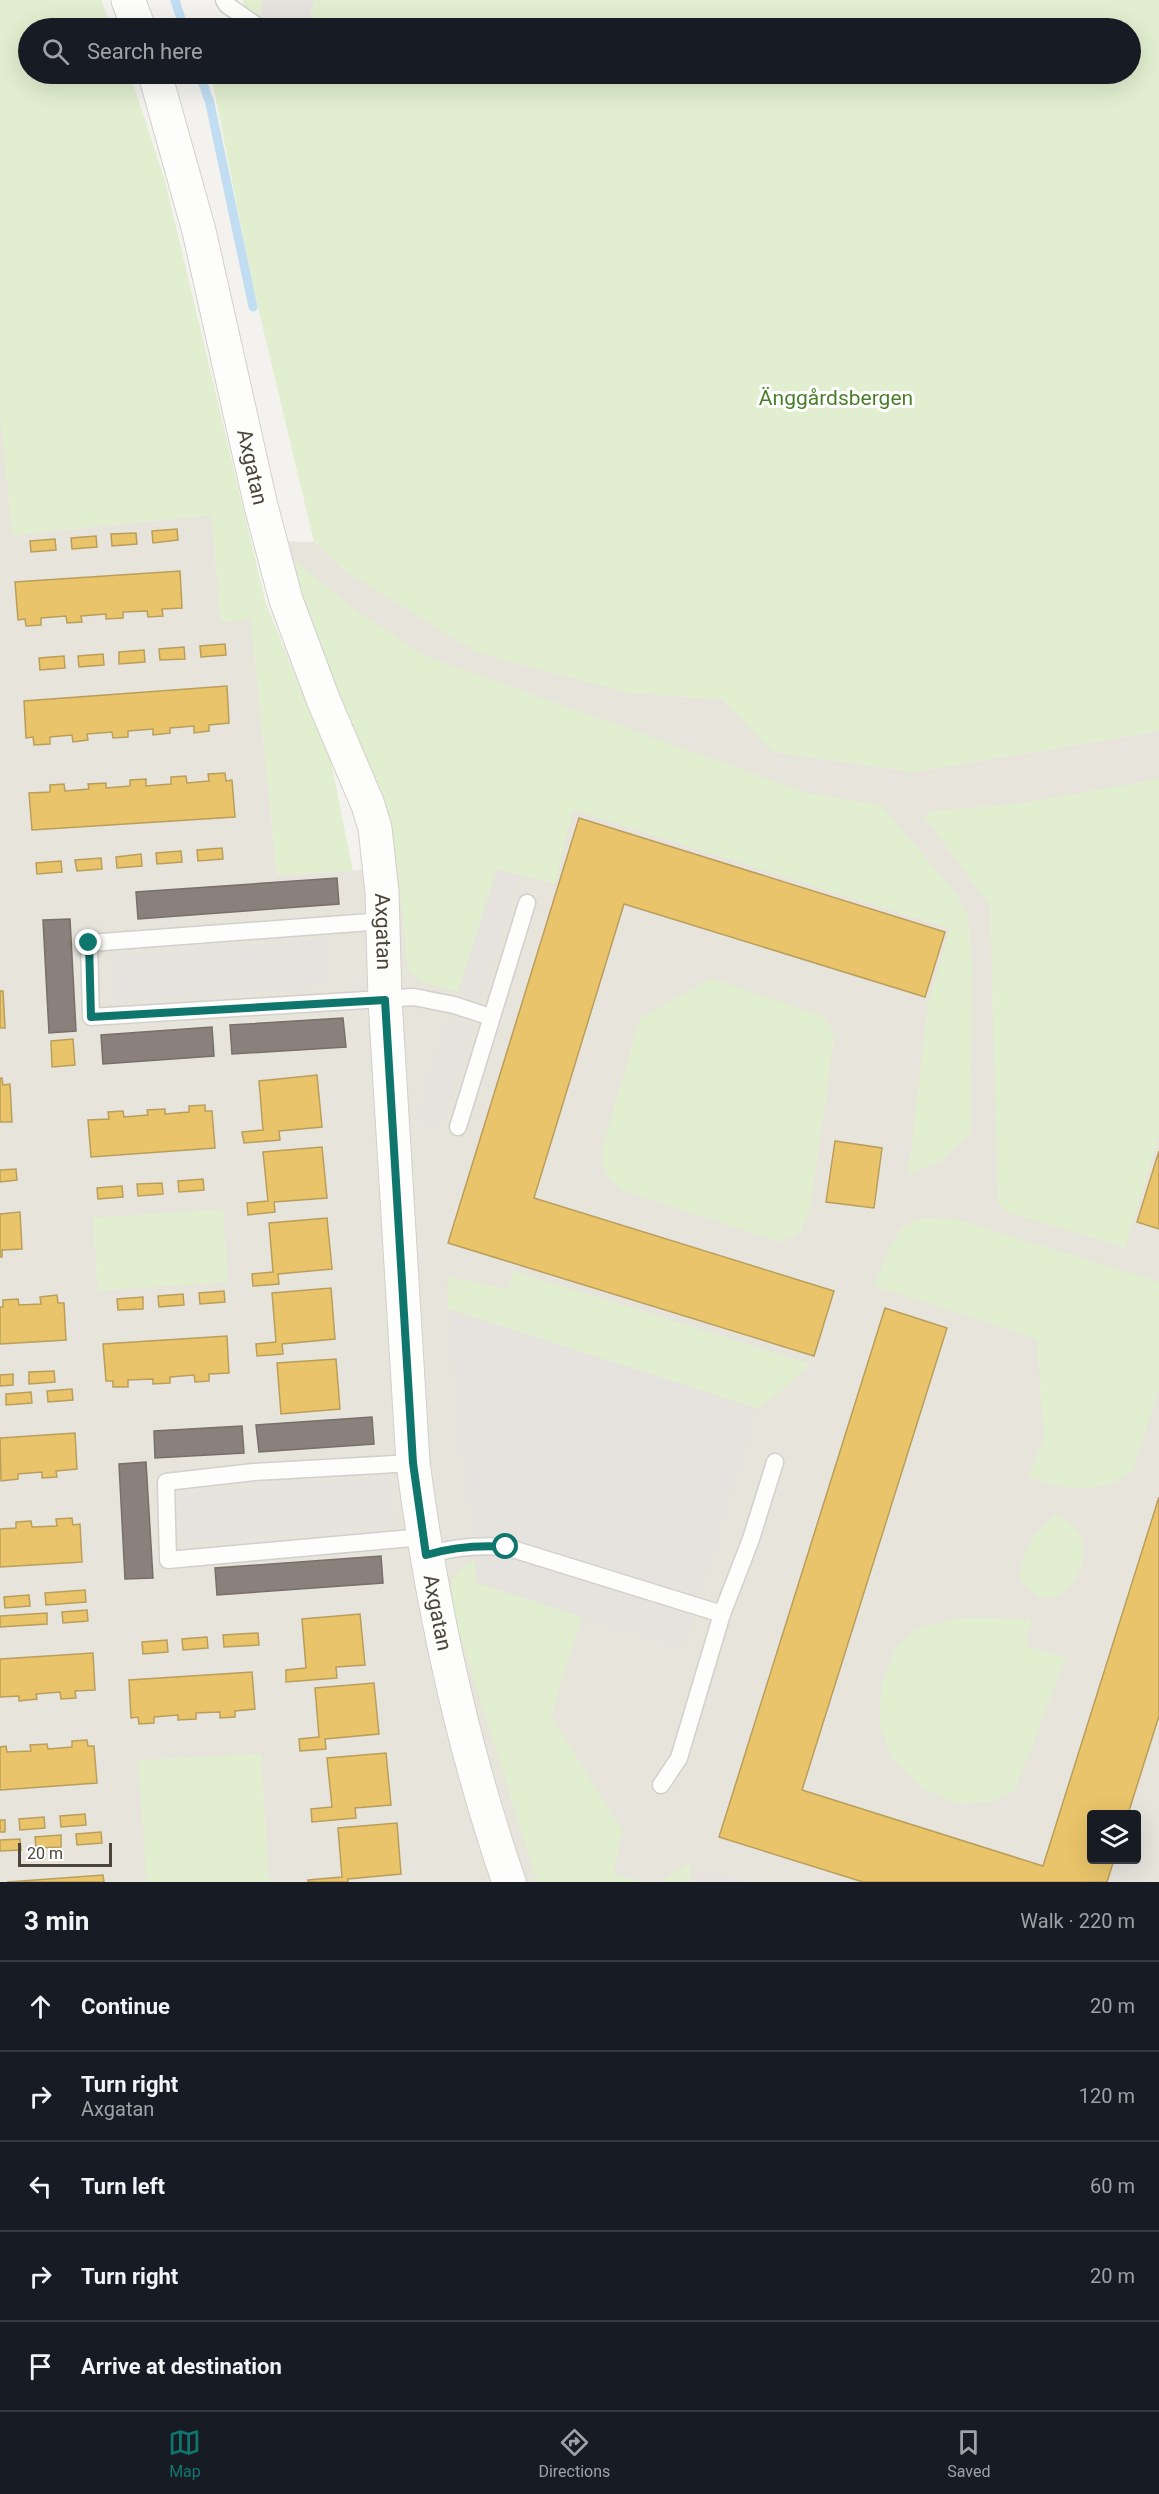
<!DOCTYPE html>
<html lang="en">
<head>
<meta charset="utf-8">
<style>
	:root { --surface:#171b24; --page:#20242c; --text:#f1f3f6; --muted:#9ea1a6; --line:#363941; --accent:#0f766e }
	body { margin:0; font-family:Roboto,sans-serif; background:var(--page); color:var(--text) }
	.controls { position:absolute; right:18px; bottom:18px; display:grid; overflow:hidden; border-radius:6px; box-shadow:0 6px 24px #0002 }
	.controls button { width:54px; height:54px; display:grid; place-items:center; padding:0; border:0; border-bottom:2px solid var(--line); background:var(--surface); color:var(--text); font:30px sans-serif }
	.scale { position:absolute; left:18px; bottom:15px; width:94px; box-sizing:border-box; padding-left:6px; border:3px solid #4b4439; border-top:0; font-size:16px; line-height:21px; white-space:nowrap; color:#4b4439; -webkit-text-stroke:4px #fff; paint-order:stroke }
	.stop { position:absolute; width:18px; height:18px; margin:-14px; border:4px solid #0f766e; border-radius:50%; background:#fff }
	.stop.end { background:#0f766e; border-color:#fff; box-shadow:0 2px 6px #0008 }
	.list { margin:0; padding:0; list-style:none }
	h2 { display:flex; justify-content:space-between; align-items:center; height:78px; margin:0; padding:0 24px; font-size:26px }
	h2 small { font-size:20px; font-weight:400; color:var(--muted) }
	.list li { display:grid; grid-template-columns:39px 1fr auto; gap:18px; align-items:center; box-sizing:border-box; height:90px; padding:0 24px; border-top:2px solid var(--line) }
	.list b { display:block; font-size:22px; white-space:nowrap }
	.list p { margin:0; font-size:20px; white-space:nowrap; color:var(--muted) }
	.list em { font-size:20px; font-style:normal; color:var(--muted) }
	.icon { flex:none; width:33px; height:33px; fill:none; stroke:currentColor; stroke-width:2; stroke-linecap:round; stroke-linejoin:round }
	.map { position:relative; flex:none; width:1159px; height:1882px; overflow:hidden }
	.search { position:absolute; background:var(--surface); box-shadow:0 6px 24px #0002; left:18px; right:18px; top:18px; height:66px; display:flex; align-items:center; gap:15px; box-sizing:border-box; padding:0 21px; border-radius:33px; color:var(--muted); font-size:22px }
	.sheet { height:528px; background:var(--surface) }
	nav { display:flex; justify-content:space-around; align-items:center; box-sizing:border-box; height:84px; border-top:2px solid var(--line); background:var(--surface); font-size:16px; color:var(--muted) }
	nav a { display:grid; justify-items:center; gap:3px }
	nav .on { color:var(--accent) }
	.map>svg:first-child { display:block }
</style>
</head>
<body>
<div class="map">
<svg width="1159" height="1882" viewBox="0 0 1159 1882">
	<rect width="100%" height="100%" fill="#f4f2ee"/>
	<path fill="#e7e4dc" fill-rule="evenodd" d="M0 410 13 535 211 515 221 621 251 619 277 875 353 871 386 864 278 541 314 542 345 571 625 692 723 700 774 752 914 772 1159 731V1882H0ZM1092 1814H1136V1860H1092Z"/>
	<g fill="#e1eecf">
		<path d="M0 0H101L112 28H28V74H130L165 181 266 604 331 762 353 871 277 875 251 620 221 621 211 515 12 535 0 410Z"/>
		<path d="M243 0H263L258 28H231C240 22 246 11 243 0Z"/>
		<path d="M314 0H1159V731L914 772 773 752 723 700 625 692 478 653 345 571 314 542 252 282 212 79V74H1130V28H308Z"/>
		<path d="M287 554 355 610 423 655 808 793 881 805 955 892 968 917 972 961 971 1132 938 1163 908 1174 929 999 950 929 573 810 555 884 497 869 458 992 423 982 408 971 396 856 385 799 334 703Z"/>
		<path d="M1159 779V1137L1125 1248 1007 1212 998 1202 990 906 924 816 931 811 1022 803Z"/>
		<path d="M711 978 822 1016 831 1027 834 1039 810 1209C803 1227 800 1235 781 1242L622 1190C603 1175 601 1168 603 1145L640 1019Z"/>
		<path d="M223 1209 228 1282 98 1291 93 1218Z"/>
		<path d="M920 1218 955 1219 1159 1282V1389L1132 1471 1110 1485 1082 1489 1052 1485 1028 1476 1044 1439 1037 1339 874 1286 890 1246 902 1228Z"/>
		<path d="M514 1271 810 1364C795 1376 772 1403 756 1408L448 1309 447 1276 508 1290Z"/>
		<path d="M1056 1514C1068 1521 1081 1530 1083 1545 1086 1562 1074 1591 1056 1596 1051 1598 1043 1597 1037 1597L1020 1579C1024 1545 1032 1537 1056 1514Z"/>
		<path d="M475 1561 477 1583 582 1615 551 1716 622 1830 613 1874 642 1882H537L454 1615C452 1585 444 1575 475 1561Z"/>
		<path d="M959 1618 1031 1619 1025 1646 1066 1657 1015 1790 990 1802 959 1804 923 1789 891 1757 879 1722 882 1684 896 1647 916 1629Z"/>
		<path d="M261 1754 269 1882H147L138 1760Z"/>
		<path d="M689 1863 691 1882H660Z"/>
	</g>
	<g fill="#e6e3df">
		<path d="M263 0H314L308 28H258Z"/>
		<path d="M497 869 519 875 480 998 458 992Z"/>
		<path d="M325 940 328 985 115 1001 112 956Z"/>
		<path d="M449 1020 471 1027 439 1127 417 1120Z"/>
		<path d="M448 1309 756 1408 683 1649 477 1583 475 1561 478 1525 466 1487Z"/>
		<path d="M390 1477 394 1525 183 1543 179 1495Z"/>
		<path d="M701 1869 741 1882H697Z"/>
	</g>
	<g fill="#e9c46a" stroke="#ba9e5b" stroke-width="1.5">
		<path d="M177 529 178 540 153 543 152 531Z"/>
		<path d="M136 533 137 544 112 546 111 534Z"/>
		<path d="M96 536 97 547 72 549 71 538Z"/>
		<path d="M55 539 56 550 31 552 30 541Z"/>
		<path d="M180 571 182 608 162 609 163 616 148 617 147 611 123 612V618L106 619V614L81 616 82 622 67 623 66 616 41 618V625L26 626 25 619 18 620 15 582Z"/>
		<path d="M225 644 226 655 201 657 200 646Z"/>
		<path d="M184 647 185 659 160 660 159 649Z"/>
		<path d="M144 650 145 662 119 664V652Z"/>
		<path d="M103 654 104 665 79 667 78 656Z"/>
		<path d="M64 656 65 668 40 670 39 658Z"/>
		<path d="M227 686 229 723 209 725V731L194 733V726L170 728V733L153 735V729L128 731V737L113 738 112 732 87 734 88 740 73 742 72 735 50 737V744L34 745 33 737 26 738 24 701Z"/>
		<path d="M225 773 226 781 232 780 235 817 32 830 29 793 50 792V785L64 784 65 791 89 789 88 784 106 783V788L130 786V780L146 779V786L171 784V777L186 776 187 783 209 781 208 774Z"/>
		<path d="M579 818 945 932 925 997 624 904 534 1198 834 1291 814 1356 448 1243Z"/>
		<path d="M222 848 223 859 198 861 197 850Z"/>
		<path d="M181 851 182 862 157 864 156 853Z"/>
		<path d="M141 854 142 866 117 868 116 857Z"/>
		<path d="M101 858 102 869 77 871 75 860Z"/>
		<path d="M61 861 62 872 37 874 36 863Z"/>
		<path d="M0 991H3L5 1028H0Z"/>
		<path d="M73 1039 75 1065 52 1067 51 1041Z"/>
		<path d="M317 1075 322 1127 279 1131 280 1140 244 1143 242 1132 263 1130 259 1081Z"/>
		<path d="M0 1078H2L3 1085 10 1084 12 1122H0Z"/>
		<path d="M205 1105V1111H212L215 1148 91 1157 88 1120 109 1119 108 1112 123 1111 124 1117 148 1115 147 1110 165 1109V1114L189 1112V1106Z"/>
		<path d="M835 1141 882 1148 874 1208 826 1202Z"/>
		<path d="M322 1147 327 1198 274 1202 275 1212 248 1215 247 1203 268 1201 263 1152Z"/>
		<path d="M1159 1151V1229L1137 1222Z"/>
		<path d="M16 1169 17 1180 0 1182V1170Z"/>
		<path d="M203 1179 204 1190 179 1192 178 1181Z"/>
		<path d="M162 1183 163 1194 138 1196 137 1184Z"/>
		<path d="M122 1186 123 1197 98 1199 97 1188Z"/>
		<path d="M20 1212 22 1249 2 1250V1257H0V1214Z"/>
		<path d="M327 1218 332 1269 278 1274 279 1284 253 1286 252 1274 273 1272 269 1223Z"/>
		<path d="M331 1288 335 1339 282 1344 283 1354 257 1356 256 1344 276 1342 272 1293Z"/>
		<path d="M224 1291 225 1302 200 1304 199 1293Z"/>
		<path d="M183 1294 184 1305 159 1307 158 1296Z"/>
		<path d="M57 1295 58 1303H64L66 1340 0 1344V1307H3V1300L18 1299 19 1305 41 1304 40 1297Z"/>
		<path d="M143 1297V1309L118 1310 117 1299Z"/>
		<path d="M885 1308 947 1328 802 1790 1043 1866 1159 1497V1716L1128 1814H1092V1860H1114L1107 1882H863L719 1837Z"/>
		<path d="M227 1336 229 1373 209 1374V1381L195 1382 194 1375 170 1377V1383L153 1384V1379L128 1380V1387H113V1381H106L103 1344Z"/>
		<path d="M336 1359 340 1409 281 1414 277 1363Z"/>
		<path d="M54 1371 55 1382 29 1384V1372Z"/>
		<path d="M13 1374V1385L0 1386V1375Z"/>
		<path d="M72 1389 73 1400 48 1402 47 1391Z"/>
		<path d="M31 1392 32 1403 6 1405V1394Z"/>
		<path d="M75 1433 77 1469 56 1471 57 1477 42 1478V1472L18 1474V1479L1 1481 0 1438Z"/>
		<path d="M72 1518 73 1525 80 1524 82 1562 0 1567V1529L16 1528V1522L31 1521 32 1527 57 1526 56 1519Z"/>
		<path d="M85 1590 86 1602 46 1605 45 1593Z"/>
		<path d="M29 1595 30 1606 5 1608 4 1597Z"/>
		<path d="M87 1610 88 1621 63 1623 62 1612Z"/>
		<path d="M47 1613V1624L0 1627V1616Z"/>
		<path d="M360 1614 365 1665 336 1667 337 1678 286 1682V1670L306 1668 302 1619Z"/>
		<path d="M258 1633 259 1645 224 1647 223 1635Z"/>
		<path d="M207 1637 208 1648 183 1650 182 1639Z"/>
		<path d="M167 1640 168 1652 143 1654 142 1642Z"/>
		<path d="M93 1653 95 1690 75 1691 76 1698 61 1699 60 1692 36 1694 37 1699 19 1701V1696L0 1697V1659Z"/>
		<path d="M252 1672 255 1709 235 1711V1717L220 1718V1712L196 1713V1719L178 1720V1715L154 1717V1723L139 1724 138 1717 131 1718 129 1680Z"/>
		<path d="M374 1683 379 1734 325 1739 326 1749 300 1751 299 1739 319 1737 315 1688Z"/>
		<path d="M87 1740 88 1746H94L97 1783 0 1790V1747L6 1746 7 1752 31 1751 30 1745 47 1744 48 1749 72 1747V1741Z"/>
		<path d="M386 1753 391 1805 355 1808 356 1818 312 1822 311 1809 332 1807 327 1758Z"/>
		<path d="M85 1814 86 1825 61 1827 60 1816Z"/>
		<path d="M44 1817 45 1828 20 1830 19 1819Z"/>
		<rect x="0" y="1820" width="5" height="12"/>
		<path d="M397 1823 401 1874 348 1879V1882H308V1880L342 1877 338 1828Z"/>
		<path d="M101 1832 102 1843 77 1845 76 1834Z"/>
		<path d="M61 1835V1847L36 1848 35 1837Z"/>
		<path d="M20 1839 21 1850 0 1851V1840Z"/>
		<path d="M103 1875 104 1882H7Z"/>
	</g>
	<g fill="#8a817c" stroke="#776f68" stroke-width="1.5">
		<path d="M337 878 339 904 138 919 136 892Z"/>
		<path d="M70 919 76 1031 49 1033 43 920Z"/>
		<path d="M343 1018 346 1047 232 1054 230 1025Z"/>
		<path d="M212 1027 214 1056 103 1064 101 1035Z"/>
		<path d="M372 1417 374 1444 259 1452 256 1425Z"/>
		<path d="M242 1426 244 1453 155 1458 154 1431Z"/>
		<path d="M146 1462 153 1578 125 1579 119 1464Z"/>
		<path d="M381 1556 383 1583 217 1595 215 1568Z"/>
	</g>
	<g fill="none" stroke-linecap="round" stroke-linejoin="round">
		<g stroke="#c0ddf1" stroke-width="9">
			<path d="M175 0 184 28"/>
			<path d="M200 74 208 98"/>
			<path d="M209 99 253 307"/>
		</g>
		<defs>
			<g id="lane">
				<path d="M224 0 227 5 260 28"/>
				<path d="M383 921 89 943 91 1017 414 997 454 1005 491 1017"/>
				<path d="M458 1127 527 903"/>
				<path d="M413 1463 254 1472 166 1482 168 1560 423 1537"/>
				<path d="M426 1555C454 1547 478 1545 506 1547L722 1614 679 1758 661 1785"/>
				<path d="M722 1614 751 1539 775 1462"/>
			</g>
			<g id="street">
				<path d="M128 0 139 28"/>
				<path id="s1" d="M155 74 199 231 261 506 286 600 323 699 368 805 375 828 382 892 385 1000 413 1463C432 1606 462 1746 509 1882"/>
			</g>
		</defs>
		<use href="#lane" stroke="#d2d0cb" stroke-width="19"/>
		<use href="#street" stroke="#d2d0cb" stroke-width="35"/>
		<use href="#lane" stroke="#fdfdfc" stroke-width="16"/>
		<use href="#street" stroke="#fdfdfc" stroke-width="33"/>
	</g>
	<g fill="none" stroke-linecap="round" stroke-linejoin="round">
		<path stroke="#0f766e" stroke-width="8" d="M89 943 91 1017 385 1000 413 1463 426 1555C454 1547 478 1545 506 1547"/>
	</g>
	<g text-anchor="middle" dominant-baseline="central" stroke-width="6" stroke-linejoin="round" paint-order="stroke">
		<g font-size="21" fill="#4a7f2a" stroke="#fff">
			<text x="836" y="398">Änggårdsbergen</text>
		</g>
		<g font-size="21" fill="#4b4439" stroke="#fff">
			<text stroke="none"><textPath href="#s1" startOffset="405">Axgatan</textPath></text>
			<text stroke="none"><textPath href="#s1" startOffset="891">Axgatan</textPath></text>
			<text stroke="none"><textPath href="#s1" startOffset="1575">Axgatan</textPath></text>
		</g>
	</g>
</svg>
<div class="controls">
<button><svg class="icon" aria-label="layers" viewBox="0 0 24 24"><path d="M12 4l9 5-9 5-9-5zM3 14l9 5 9-5"/></svg></button>
</div>
<div class="scale">20 m</div>
<div class="stop" style="left:506px;top:1547px"></div>
<div class="stop end" style="left:89px;top:943px"></div>
<div class="search"><svg class="icon" aria-label="search" viewBox="0 0 24 24"><circle cx="10" cy="10" r="6"/><path d="M15 15l6 6"/></svg>Search here</div>
</div>
<section class="sheet">
<h2>3 min<small>Walk · 220 m</small></h2>
<ul class="list">
<li><svg class="icon" aria-label="ahead" viewBox="0 0 24 24"><path d="M12 20V5M6 11l6-6 6 6"/></svg><div><b>Continue</b></div><em>20 m</em></li>
<li><svg class="icon" aria-label="right" viewBox="0 0 24 24"><path d="M7 20v-9h11M14 6l5 5-5 5"/></svg><div><b>Turn right</b><p>Axgatan</p></div><em>120 m</em></li>
<li><svg class="icon" aria-label="left" viewBox="0 0 24 24"><path d="M17 20v-9H6M10 6l-5 5 5 5"/></svg><div><b>Turn left</b></div><em>60 m</em></li>
<li><svg class="icon" aria-label="right" viewBox="0 0 24 24"><path d="M7 20v-9h11M14 6l5 5-5 5"/></svg><div><b>Turn right</b></div><em>20 m</em></li>
<li><svg class="icon" aria-label="arrive" viewBox="0 0 24 24"><path d="M6 21V4h12l-3 4 3 4H6"/></svg><div><b>Arrive at destination</b></div></li>
</ul>
</section>
<nav>
<a class="on"><svg class="icon" aria-label="map" viewBox="0 0 24 24"><path d="M3 6l6-2 6 2 6-2v14l-6 2-6-2-6 2zM9 4v14M15 6v14"/></svg>Map</a>
<a><svg class="icon" aria-label="directions" viewBox="0 0 24 24"><path d="M12 3l9 9-9 9-9-9zM9 14v-3h6M13 9l2 2-2 2"/></svg>Directions</a>
<a><svg class="icon" aria-label="saved" viewBox="0 0 24 24"><path d="M7 4h10v16l-5-4-5 4z"/></svg>Saved</a>
</nav>
</body>
</html>
